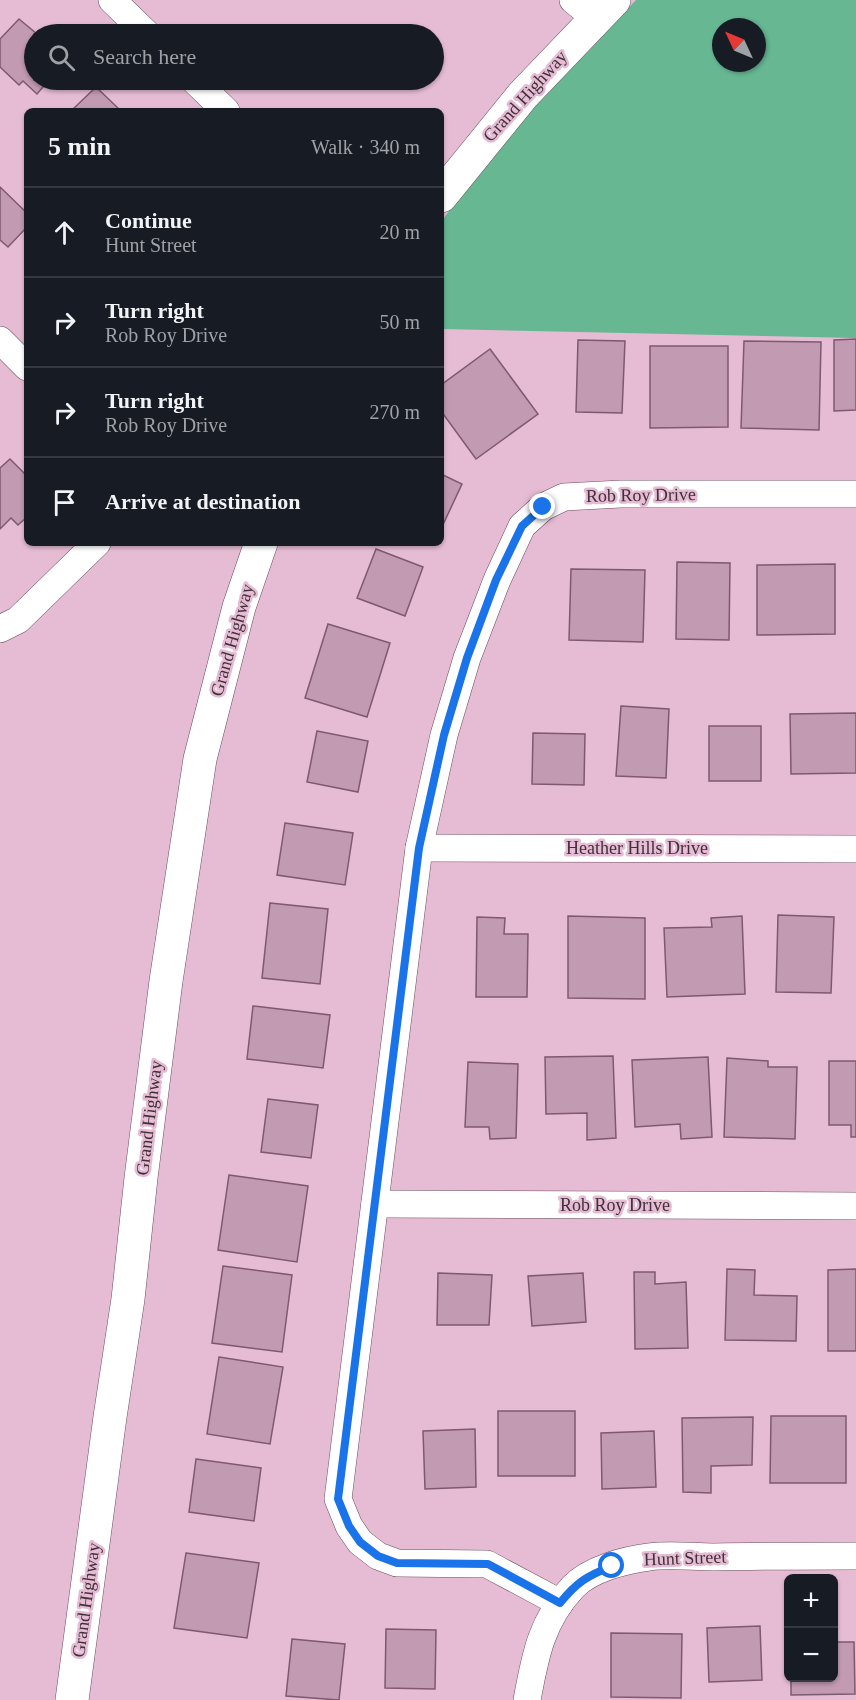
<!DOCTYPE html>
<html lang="en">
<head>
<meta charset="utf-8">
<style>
	:root { --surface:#171b24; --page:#242831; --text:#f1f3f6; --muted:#9ea1a6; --line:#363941 }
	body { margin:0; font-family:"Times New Roman",serif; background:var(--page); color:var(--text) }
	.controls { position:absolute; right:18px; bottom:18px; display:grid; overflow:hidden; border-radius:9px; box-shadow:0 2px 4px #0004 }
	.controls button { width:54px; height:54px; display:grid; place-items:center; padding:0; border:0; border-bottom:2px solid var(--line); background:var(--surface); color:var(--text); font:30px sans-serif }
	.compass { position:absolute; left:712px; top:18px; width:54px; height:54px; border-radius:50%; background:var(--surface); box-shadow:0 2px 4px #0004; rotate:314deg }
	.stop { position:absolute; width:18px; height:18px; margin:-14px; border:4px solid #1a73e8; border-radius:50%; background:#fff }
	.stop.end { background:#1a73e8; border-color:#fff; box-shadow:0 2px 6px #0008 }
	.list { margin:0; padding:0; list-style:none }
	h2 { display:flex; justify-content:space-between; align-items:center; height:78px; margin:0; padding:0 24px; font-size:26px }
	h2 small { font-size:20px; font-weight:400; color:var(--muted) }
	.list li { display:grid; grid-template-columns:39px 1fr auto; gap:18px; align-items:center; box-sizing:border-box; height:90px; padding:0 24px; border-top:2px solid var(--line) }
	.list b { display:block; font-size:22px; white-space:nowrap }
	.list p { margin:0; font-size:20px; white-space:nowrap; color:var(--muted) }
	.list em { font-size:20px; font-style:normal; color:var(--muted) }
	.icon { flex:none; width:33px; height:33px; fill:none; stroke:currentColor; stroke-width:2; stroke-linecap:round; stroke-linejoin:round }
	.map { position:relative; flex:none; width:856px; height:1700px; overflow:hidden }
	.search { position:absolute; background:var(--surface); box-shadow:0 2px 4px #0004; left:24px; top:24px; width:420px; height:66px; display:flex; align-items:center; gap:15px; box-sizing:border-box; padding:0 21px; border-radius:33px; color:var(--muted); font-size:22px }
	.panel { position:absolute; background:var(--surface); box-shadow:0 2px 4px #0004; left:24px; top:108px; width:420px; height:438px; border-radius:9px }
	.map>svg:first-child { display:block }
</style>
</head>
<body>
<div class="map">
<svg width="856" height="1700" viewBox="0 0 856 1700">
	<rect width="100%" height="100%" fill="#e6bcd4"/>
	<path fill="#67b793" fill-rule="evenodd" d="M636 0H856V338L441 329V222L472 180 535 105ZM721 27H757V63H721Z"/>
	<g fill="#c29ab1" stroke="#7e596f" stroke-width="1.5">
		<path d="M19 19 37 34H34V80H49L37 94 23 81 19 85 0 67V39Z"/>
		<path d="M96 87 118 108 116 111H71Z"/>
		<path d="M0 187 27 213V227L8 247 0 240Z"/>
		<path d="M856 339V410L834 411V340Z"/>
		<path d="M578 340 625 341 622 413 576 412Z"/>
		<path d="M744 341 821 342 819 430 741 428Z"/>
		<path d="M650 346H728V427L650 428Z"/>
		<path d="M490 349 538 414 476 459 441 411V385Z"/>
		<path d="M10 459 27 476V517L18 525 11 518 0 529V468Z"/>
		<path d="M441 474 462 484 441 529Z"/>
		<path d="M376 549 423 567 405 616 357 598Z"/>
		<path d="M677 562 730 563 729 640 676 639Z"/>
		<path d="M835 564V634L757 635V565Z"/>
		<path d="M571 569 645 570 643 642 569 640Z"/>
		<path d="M328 624 390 643 367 717 305 698Z"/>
		<path d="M621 706 669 709 666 778 616 776Z"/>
		<path d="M856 713V773L791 774 790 714Z"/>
		<rect x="709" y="726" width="52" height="55"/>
		<path d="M317 731 368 741 358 792 307 782Z"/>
		<path d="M533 733 585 734 584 785 532 784Z"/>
		<path d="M285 823 353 833 345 885 277 875Z"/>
		<path d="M270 903 328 909 320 984 262 978Z"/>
		<path d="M778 915 834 917 831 993 776 992Z"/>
		<path d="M568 916 645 918V999L568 998Z"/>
		<path d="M742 916 745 994 667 997 664 928 712 927 711 918Z"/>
		<path d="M477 917 505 918 504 934H528L527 997H476Z"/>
		<path d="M253 1006 330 1015 323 1068 247 1059Z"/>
		<path d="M613 1056 616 1138 587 1140V1113L546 1114 545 1057Z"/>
		<path d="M708 1057 712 1137 681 1139 680 1124 635 1127 632 1060Z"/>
		<path d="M727 1058 768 1061V1067H797L795 1139 724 1137Z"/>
		<path d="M829 1061H856V1137H851V1125H829Z"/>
		<path d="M468 1062 518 1064 516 1138 490 1139 489 1127H465Z"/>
		<path d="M268 1099 318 1105 311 1158 261 1152Z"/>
		<path d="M229 1175 308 1186 297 1262 218 1250Z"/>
		<path d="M223 1266 292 1275 282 1352 212 1343Z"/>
		<path d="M727 1269 755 1270 754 1295 797 1296 796 1341 725 1340Z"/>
		<path d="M856 1269V1351H828V1270Z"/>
		<path d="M634 1272H655V1284L686 1282 688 1348 635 1349Z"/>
		<path d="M438 1273 492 1275 489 1325H437Z"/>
		<path d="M583 1273 586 1322 532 1326 528 1276Z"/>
		<path d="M219 1357 283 1367 270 1444 207 1434Z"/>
		<rect x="498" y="1411" width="77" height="65"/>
		<path d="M771 1416H846V1483H770Z"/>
		<path d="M753 1417 752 1465 711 1466V1493L683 1492 682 1418Z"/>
		<path d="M475 1429 476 1487 425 1489 423 1431Z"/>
		<path d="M654 1431 656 1487 602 1489 601 1433Z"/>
		<path d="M196 1459 261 1468 254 1521 189 1512Z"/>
		<path d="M186 1553 259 1563 247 1638 174 1628Z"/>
		<path d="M760 1626 762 1680 709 1682 707 1628Z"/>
		<path d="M386 1629 436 1630 435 1689 385 1688Z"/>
		<path d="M611 1633 682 1634 681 1698 611 1697Z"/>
		<path d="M292 1639 345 1644 339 1700 286 1696Z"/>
		<path d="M834 1642H854L855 1694 791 1695V1678H834Z"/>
	</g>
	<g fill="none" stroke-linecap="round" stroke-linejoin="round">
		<defs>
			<g id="street">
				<path d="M112 0 147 34"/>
				<path d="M573 0 595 18"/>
				<path d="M194 80 226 111"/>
				<path d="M0 340 27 367"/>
				<path d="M0 629 18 620 97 543"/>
				<path d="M419 848 856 849"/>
				<path d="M375 1204 856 1206"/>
				<path d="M560 1603 487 1564 397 1563 378 1556 360 1542 349 1526 338 1499 419 848 444 735 467 658 497 580 522 526 543 507 564 497 621 494H856"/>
				<path d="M527 1700C535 1657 541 1621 573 1587 590 1569 625 1560 649 1557 670 1554 693 1557 713 1557 761 1556 808 1556 856 1556"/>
			</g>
			<g id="secondary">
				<path d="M441 196 523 95 614 0"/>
				<path d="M72 1700 110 1417 128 1299 141 1178 166 981 200 759 239 607 261 543"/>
			</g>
		</defs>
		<use href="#street" stroke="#6d4a5f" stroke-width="28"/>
		<use href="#secondary" stroke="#6d4a5f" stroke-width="34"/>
		<use href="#street" stroke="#fff" stroke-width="27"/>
		<use href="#secondary" stroke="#fff" stroke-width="33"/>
	</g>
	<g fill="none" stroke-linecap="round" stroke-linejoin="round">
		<path stroke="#1a73e8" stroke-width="8" d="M543 507 522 526 496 580 467 658 444 735 419 848 338 1499 349 1526 360 1542 378 1556 397 1563 488 1564 560 1603C577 1582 587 1576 612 1566"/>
	</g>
	<g text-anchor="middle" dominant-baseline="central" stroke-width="5" stroke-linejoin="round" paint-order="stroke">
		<g font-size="18" fill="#403039" stroke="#e6bcd4">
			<text transform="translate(525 96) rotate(-48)">Grand Highway</text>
			<text transform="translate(641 495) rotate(-1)">Rob Roy Drive</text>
			<text transform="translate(232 640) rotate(-74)">Grand Highway</text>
			<text x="637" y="848">Heather Hills Drive</text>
			<text transform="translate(149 1118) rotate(-83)">Grand Highway</text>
			<text x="615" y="1205">Rob Roy Drive</text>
			<text transform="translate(685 1558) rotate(-2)">Hunt Street</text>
			<text transform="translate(86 1600) rotate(-82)">Grand Highway</text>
		</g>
	</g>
</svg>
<div class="controls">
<button>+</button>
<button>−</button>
</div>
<svg class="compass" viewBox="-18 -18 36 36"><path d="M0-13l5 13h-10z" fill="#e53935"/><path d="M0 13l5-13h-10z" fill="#9ea1a6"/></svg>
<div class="stop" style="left:612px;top:1566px"></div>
<div class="stop end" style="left:543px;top:507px"></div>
<div class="search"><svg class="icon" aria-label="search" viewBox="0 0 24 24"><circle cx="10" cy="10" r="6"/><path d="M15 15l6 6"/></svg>Search here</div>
<section class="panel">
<h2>5 min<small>Walk · 340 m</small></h2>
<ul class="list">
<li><svg class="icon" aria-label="ahead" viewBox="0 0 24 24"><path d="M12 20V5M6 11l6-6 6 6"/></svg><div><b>Continue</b><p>Hunt Street</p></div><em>20 m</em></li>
<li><svg class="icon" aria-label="right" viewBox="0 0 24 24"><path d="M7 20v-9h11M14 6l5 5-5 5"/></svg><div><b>Turn right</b><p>Rob Roy Drive</p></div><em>50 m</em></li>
<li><svg class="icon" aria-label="right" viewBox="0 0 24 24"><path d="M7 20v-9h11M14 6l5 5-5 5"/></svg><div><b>Turn right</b><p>Rob Roy Drive</p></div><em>270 m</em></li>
<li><svg class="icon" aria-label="arrive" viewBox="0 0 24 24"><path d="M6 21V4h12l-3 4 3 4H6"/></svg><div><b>Arrive at destination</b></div></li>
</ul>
</section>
</div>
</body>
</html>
